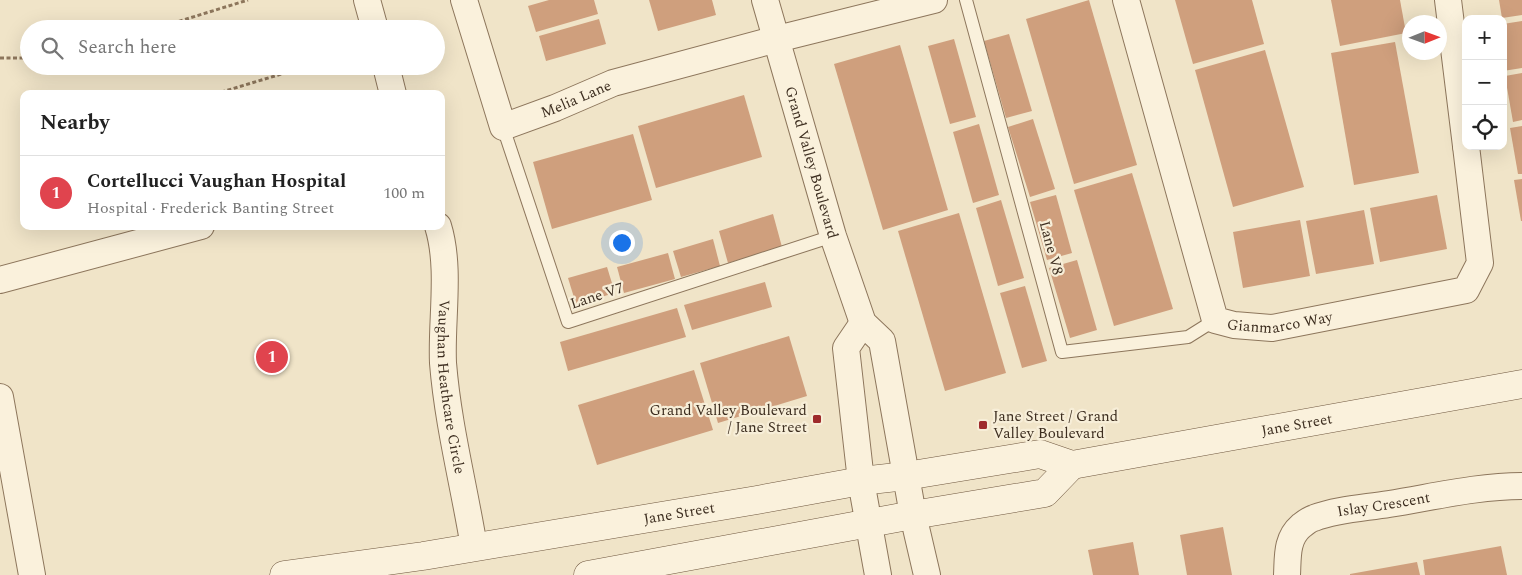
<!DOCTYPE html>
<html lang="en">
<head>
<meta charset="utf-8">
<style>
	:root { --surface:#fff; --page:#f6f6f6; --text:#222; --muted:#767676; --line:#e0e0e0; --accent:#db2777 }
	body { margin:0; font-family:Spectral,serif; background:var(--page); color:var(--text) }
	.controls { position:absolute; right:15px; top:15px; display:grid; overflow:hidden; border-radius:10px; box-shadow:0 5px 20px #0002 }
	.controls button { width:45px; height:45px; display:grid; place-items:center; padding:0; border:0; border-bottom:1px solid var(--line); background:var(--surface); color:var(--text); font:25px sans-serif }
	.compass { position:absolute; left:1402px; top:15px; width:45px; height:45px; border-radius:50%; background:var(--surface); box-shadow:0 5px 20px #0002; rotate:89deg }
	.you { position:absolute; left:621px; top:242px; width:18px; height:18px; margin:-12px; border:4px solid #fff; border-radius:50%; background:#1a73e8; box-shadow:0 0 0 8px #1a73e833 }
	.badge { display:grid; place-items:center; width:32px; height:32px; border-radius:50%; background:var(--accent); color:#fff; font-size:16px; font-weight:700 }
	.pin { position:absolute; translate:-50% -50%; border:2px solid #fff; box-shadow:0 1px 5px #0006 }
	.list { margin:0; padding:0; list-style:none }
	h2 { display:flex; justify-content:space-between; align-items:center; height:65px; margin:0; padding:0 20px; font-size:21px }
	h2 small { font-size:16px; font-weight:400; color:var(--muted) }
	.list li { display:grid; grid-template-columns:32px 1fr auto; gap:15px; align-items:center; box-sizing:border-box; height:75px; padding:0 20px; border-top:1px solid var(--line) }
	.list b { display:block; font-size:19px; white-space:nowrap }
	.list p { margin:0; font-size:16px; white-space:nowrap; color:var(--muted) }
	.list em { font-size:16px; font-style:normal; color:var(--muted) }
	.icon { flex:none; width:28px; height:28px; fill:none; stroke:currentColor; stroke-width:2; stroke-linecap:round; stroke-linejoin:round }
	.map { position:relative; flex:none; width:1522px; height:575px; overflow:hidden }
	.search { position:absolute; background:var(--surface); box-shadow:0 5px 20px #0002; left:20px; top:20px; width:425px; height:55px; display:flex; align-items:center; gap:12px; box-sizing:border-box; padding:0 18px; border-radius:28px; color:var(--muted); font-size:19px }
	.panel { position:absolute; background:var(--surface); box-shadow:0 5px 20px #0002; left:20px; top:90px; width:425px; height:140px; border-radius:10px }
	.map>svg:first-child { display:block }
</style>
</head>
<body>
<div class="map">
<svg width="1522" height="575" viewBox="0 0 1522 575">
	<rect width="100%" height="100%" fill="#f0e4c8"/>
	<g fill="#cf9f7d">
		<path d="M549 0H594L598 14 536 32 528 6Z"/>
		<path d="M649 0H712L716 15 658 31Z"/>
		<path d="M1089 0 1137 165 1074 184 1026 19Z"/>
		<path d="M1175 0H1252L1264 44 1193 64Z"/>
		<path d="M1331 0H1400L1406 33 1340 46Z"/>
		<path d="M1499 0H1522V15L1502 18Z"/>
		<path d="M599 19 606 44 546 61 539 36Z"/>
		<path d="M1522 21V68L1503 71V24Z"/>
		<path d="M1009 34 1032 111 1006 118 984 41Z"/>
		<path d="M954 39 976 117 950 124 928 46Z"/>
		<path d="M1395 42 1419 173 1354 185 1331 53Z"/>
		<path d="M900 45 948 210 883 230 834 64Z"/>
		<path d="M1265 50 1304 187 1233 207 1195 70Z"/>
		<path d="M1522 73V120L1513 122 1505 76Z"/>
		<path d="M744 95 762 157 656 188 638 126Z"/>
		<path d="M1033 119 1055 189 1030 197 1008 127Z"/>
		<path d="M979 124 999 195 973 203 953 132Z"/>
		<path d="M1522 126V174H1518L1510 128Z"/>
		<path d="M633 134 652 200 552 229 533 162Z"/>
		<path d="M1132 173 1173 309 1114 326 1074 190Z"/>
		<path d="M1522 179V221H1521L1514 180Z"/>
		<path d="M1056 195 1072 253 1047 260 1030 202Z"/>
		<path d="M1437 195 1447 249 1380 262 1370 208Z"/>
		<path d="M1001 200 1024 278 998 286 976 208Z"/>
		<path d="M1364 210 1374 264 1316 274 1306 221Z"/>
		<path d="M959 213 1006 373 945 391 898 231Z"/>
		<path d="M773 214 782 247 728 263 719 231Z"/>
		<path d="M1300 220 1310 276 1243 288 1233 232Z"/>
		<path d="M713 239 720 266 681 277 673 251Z"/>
		<path d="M668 253 675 279 624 293 617 267Z"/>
		<path d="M1077 260 1097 330 1070 338 1049 268Z"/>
		<path d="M607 267 615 293 576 304 568 278Z"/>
		<path d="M765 282 772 307 692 330 684 305Z"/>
		<path d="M1025 286 1047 361 1022 368 1000 293Z"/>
		<path d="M677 308 686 337 568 371 560 342Z"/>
		<path d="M789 336 807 396 718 423 700 363Z"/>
		<path d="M694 370 713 430 597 465 578 405Z"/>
		<path d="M1223 527 1232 575H1187L1180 535Z"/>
		<path d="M1133 542 1139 575H1093L1088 550Z"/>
		<path d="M1501 546 1507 575H1425L1423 560Z"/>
		<path d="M1417 562 1420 575H1350V574Z"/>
	</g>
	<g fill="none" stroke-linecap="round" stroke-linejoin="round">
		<defs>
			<g id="service">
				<path d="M966 0 1062 352 1188 337 1215 320"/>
				<path d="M503 127 568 322 833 236"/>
			</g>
			<g id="minor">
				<path d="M367 0 375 29"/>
				<path id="s1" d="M464 0 503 127 555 108 613 83 777 39 934 0"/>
				<path id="s2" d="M765 0 833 236 863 323 882 341 913 515 927 575"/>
				<path id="s3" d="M1126 0 1215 320 1234 325 1272 328 1466 290 1480 263 1466 146"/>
				<path d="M1448 0 1466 146"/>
				<path d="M386 66 393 94"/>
				<path id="s4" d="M438 226C451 268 441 320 443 363 448 425 464 486 474 547"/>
				<path d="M0 280 201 226"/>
				<path d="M863 323 846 348 861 481 878 575"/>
				<path d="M0 397 32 575"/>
				<path id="s5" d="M1287 575C1288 557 1286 539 1301 526 1305 523 1310 519 1314 518 1338 509 1365 508 1389 504 1433 497 1478 486 1522 486"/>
			</g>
			<g id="secondary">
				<path id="s6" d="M284 575 423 556 757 500 861 481 906 476 1040 454 1072 465 1522 384"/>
				<path d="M588 575 913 515 1045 493 1072 465"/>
			</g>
		</defs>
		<use href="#service" stroke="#8d765c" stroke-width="14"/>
		<use href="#minor" stroke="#8d765c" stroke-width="28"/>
		<use href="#secondary" stroke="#6f573f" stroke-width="29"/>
		<g stroke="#8d765c" stroke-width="3" stroke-dasharray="4 2.5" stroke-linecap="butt">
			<path d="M154 29 248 0"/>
			<path d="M0 58H29"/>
			<path d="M215 94 298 69"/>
		</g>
		<use href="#service" stroke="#faf1dc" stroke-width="12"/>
		<use href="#minor" stroke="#faf1dc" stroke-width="26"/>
		<use href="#secondary" stroke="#faf1dc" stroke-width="28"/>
	</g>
	<g fill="#9e2a2b" stroke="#f7eed8" stroke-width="2">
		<rect x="812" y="414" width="10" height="10" rx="2.5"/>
		<rect x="978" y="420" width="10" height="10" rx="2.5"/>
	</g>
	<g text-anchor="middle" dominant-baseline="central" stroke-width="4.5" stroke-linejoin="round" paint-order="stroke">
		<g font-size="15" fill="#3d2e20" stroke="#f7eed8">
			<text stroke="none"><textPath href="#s1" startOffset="211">Melia Lane</textPath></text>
			<text stroke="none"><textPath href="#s2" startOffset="169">Grand Valley Boulevard</textPath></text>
			<text transform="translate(1051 248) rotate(75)">Lane V8</text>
			<text transform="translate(597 296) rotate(-18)">Lane V7</text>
			<text stroke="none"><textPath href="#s3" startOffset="398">Gianmarco Way</textPath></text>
			<text stroke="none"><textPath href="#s4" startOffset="162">Vaughan Heathcare Circle</textPath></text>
			<text stroke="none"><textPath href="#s6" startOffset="1028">Jane Street</textPath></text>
			<text stroke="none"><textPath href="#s5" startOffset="139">Islay Crescent</textPath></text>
			<text stroke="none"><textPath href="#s6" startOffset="400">Jane Street</textPath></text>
		</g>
		<g font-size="15" fill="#3d2e20" stroke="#f7eed8" text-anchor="end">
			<text x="807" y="410">Grand Valley Boulevard<tspan x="807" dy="17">/ Jane Street</tspan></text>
			<text x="993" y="416" text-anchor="start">Jane Street / Grand<tspan x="993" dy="17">Valley Boulevard</tspan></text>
		</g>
	</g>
</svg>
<div class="controls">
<button>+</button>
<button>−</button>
<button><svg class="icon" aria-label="locate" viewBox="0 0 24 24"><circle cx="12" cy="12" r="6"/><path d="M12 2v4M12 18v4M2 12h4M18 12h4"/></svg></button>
</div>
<svg class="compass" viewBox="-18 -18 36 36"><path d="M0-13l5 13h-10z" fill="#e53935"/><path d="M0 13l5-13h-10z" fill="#767676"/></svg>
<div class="you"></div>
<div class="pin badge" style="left:272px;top:357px;background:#e0444e">1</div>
<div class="search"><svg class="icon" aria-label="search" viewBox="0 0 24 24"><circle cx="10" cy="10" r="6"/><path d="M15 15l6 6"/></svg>Search here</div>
<section class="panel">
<h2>Nearby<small></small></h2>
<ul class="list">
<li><span class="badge" style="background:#e0444e">1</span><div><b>Cortellucci Vaughan Hospital</b><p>Hospital · Frederick Banting Street</p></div><em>100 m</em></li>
</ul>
</section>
</div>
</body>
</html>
